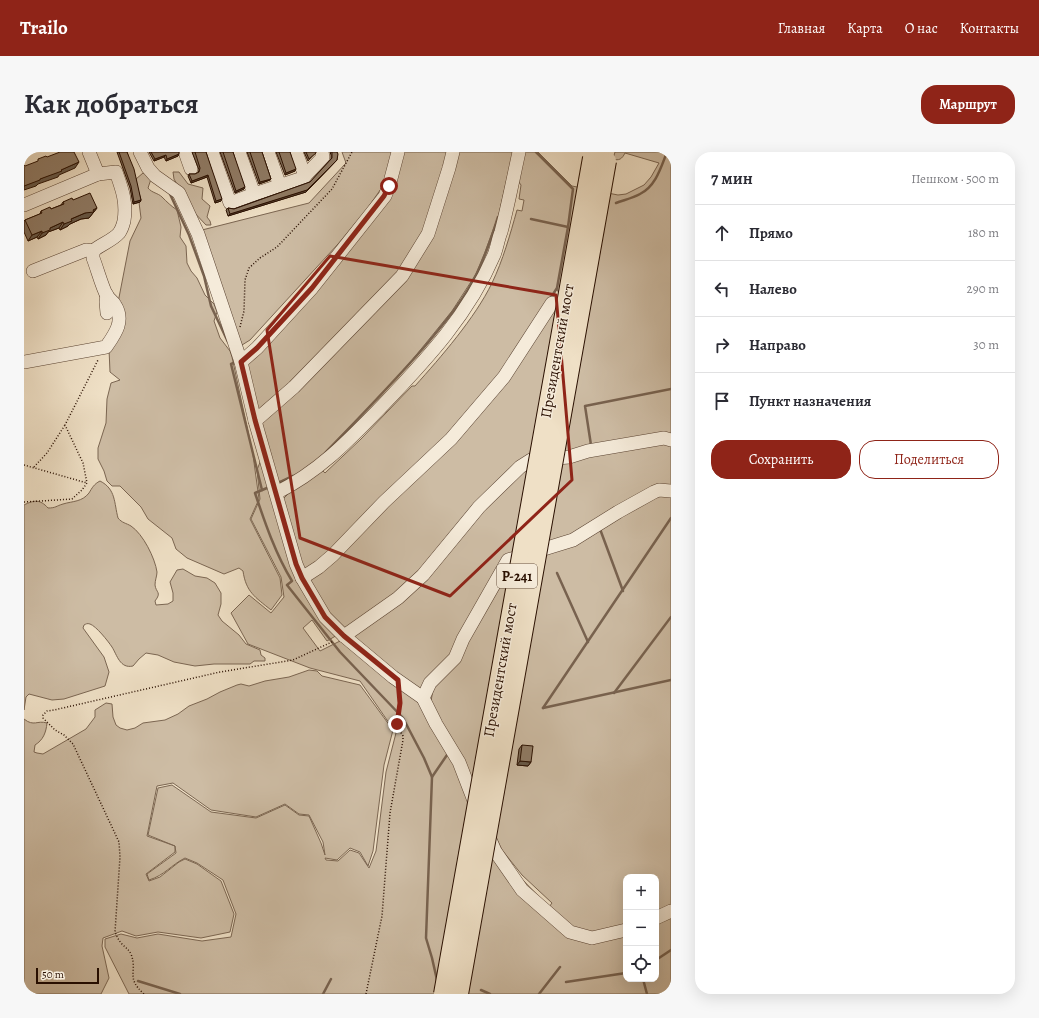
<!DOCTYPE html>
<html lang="ru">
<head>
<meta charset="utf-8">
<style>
	:root { --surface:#fff; --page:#f7f7f7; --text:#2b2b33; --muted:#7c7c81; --line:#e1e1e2; --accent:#8f2418 }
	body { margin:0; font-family:Alegreya,serif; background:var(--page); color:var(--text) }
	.controls { position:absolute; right:12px; bottom:12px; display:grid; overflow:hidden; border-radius:8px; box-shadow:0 4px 16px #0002 }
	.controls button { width:36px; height:36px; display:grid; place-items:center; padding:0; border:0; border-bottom:1px solid var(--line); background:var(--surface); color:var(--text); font:20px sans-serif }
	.scale { position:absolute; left:12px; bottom:10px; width:63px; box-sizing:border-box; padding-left:4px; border:2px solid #290f00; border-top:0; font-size:11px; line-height:14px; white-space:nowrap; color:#290f00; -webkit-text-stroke:3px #f5ebda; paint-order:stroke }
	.stop { position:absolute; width:12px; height:12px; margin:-9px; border:3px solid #8f2418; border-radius:50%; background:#fff }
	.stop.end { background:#8f2418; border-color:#fff; box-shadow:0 1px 4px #0008 }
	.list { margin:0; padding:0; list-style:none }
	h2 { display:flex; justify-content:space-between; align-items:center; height:52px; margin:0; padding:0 16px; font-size:17px }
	h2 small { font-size:13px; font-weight:400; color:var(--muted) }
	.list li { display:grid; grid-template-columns:26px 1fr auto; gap:12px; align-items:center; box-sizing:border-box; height:56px; padding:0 16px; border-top:1px solid var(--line) }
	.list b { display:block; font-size:15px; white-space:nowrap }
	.list em { font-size:13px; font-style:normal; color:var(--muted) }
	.actions { display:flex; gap:8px; padding:12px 16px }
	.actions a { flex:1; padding:9px 0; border:1px solid var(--accent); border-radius:16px; text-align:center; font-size:14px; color:var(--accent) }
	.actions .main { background:var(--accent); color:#fff }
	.icon { flex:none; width:22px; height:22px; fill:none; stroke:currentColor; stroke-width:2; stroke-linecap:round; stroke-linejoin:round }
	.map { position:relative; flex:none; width:647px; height:842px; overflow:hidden; border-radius:16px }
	header { display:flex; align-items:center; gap:24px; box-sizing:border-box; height:56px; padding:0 20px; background:var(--accent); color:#fff }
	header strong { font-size:19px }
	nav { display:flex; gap:22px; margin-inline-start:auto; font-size:14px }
	.intro { display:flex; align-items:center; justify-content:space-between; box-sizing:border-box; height:96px; padding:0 24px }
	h1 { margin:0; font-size:28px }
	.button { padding:10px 18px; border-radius:16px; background:var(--accent); color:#fff; font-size:14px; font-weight:700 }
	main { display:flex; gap:24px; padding:0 24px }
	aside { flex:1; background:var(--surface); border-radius:16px; box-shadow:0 4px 16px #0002 }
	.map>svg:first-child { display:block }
</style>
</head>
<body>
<header>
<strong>Trailo</strong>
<nav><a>Главная</a><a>Карта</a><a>О нас</a><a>Контакты</a></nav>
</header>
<div class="intro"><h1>Как добраться</h1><a class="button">Маршрут</a></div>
<main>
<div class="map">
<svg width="647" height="842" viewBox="0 0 647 842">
	<rect width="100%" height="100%" fill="#efe0c6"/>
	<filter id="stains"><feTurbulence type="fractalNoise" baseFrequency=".005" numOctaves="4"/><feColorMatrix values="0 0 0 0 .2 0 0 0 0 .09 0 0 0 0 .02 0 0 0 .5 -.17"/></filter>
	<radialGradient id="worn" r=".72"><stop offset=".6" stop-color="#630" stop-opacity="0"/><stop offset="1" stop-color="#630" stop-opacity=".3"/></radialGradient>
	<g fill="#cdbca4" stroke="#7b6652" fill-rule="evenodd">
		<path d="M318 0H370L361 31 343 57 314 92 226 188 218 193 174 79 285 51 322 11Z"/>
		<path d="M377 0H424L402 76 372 124 239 258 234 257 222 210 349 67Z"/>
		<path d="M430 0H489L475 62 461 100 452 122 428 159 389 207 358 242 293 308 281 318 253 331 237 269 399 96Z"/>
		<path d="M496 0H514L548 34 594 43 602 42 620 33 627 25 635 11 601 1C598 7 595 9 589 7L591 0H647V285L632 284 576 293 541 302H514L508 303 499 307 479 325 450 354 395 420 376 439 350 459 351 461 325 478 324 477 321 479 305 463 284 431 285 426 304 411 357 357 407 310 437 280 484 226 536 144 533 137 478 222 446 261 414 295 355 350 301 407 283 420 277 418 257 349 267 339 298 318 301 321 337 287 388 234H391C417 205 451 166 468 131 479 108 486 83 493 58L498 59 500 48 495 47 497 33 492 26Z"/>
		<path d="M149 20H155L164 32 179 36 178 47 186 54 183 65 186 69 187 73H182L167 57 150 27Z"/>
		<path d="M119 21 122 22 127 27 124 36C128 41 134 41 138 45 143 50 147 54 153 58L157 75 156 85 162 94 163 111 167 119 173 126 181 143 190 152 193 160 190 169 196 186 206 199 208 205 229 303 235 347 226 367 256 426 258 443 247 458C231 445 222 440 219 419L215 416 200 422 163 406 152 397 148 386 124 367 117 355 96 334H88L83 329 80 319 74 307V296L82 271 83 247 87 231 96 228 86 220 85 197 106 89 117 66 112 27Z"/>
		<path d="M647 291V335L543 386 483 403 427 503 394 539 326 484 433 385 501 316 564 303Z"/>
		<path d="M238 305 263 403 273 426 301 469 315 482 303 489 288 468 279 476 296 499 320 487 374 532 396 547 400 559 430 610 436 628 475 701 493 722 525 755 528 751 498 723 478 698 436 605 410 561 407 549 409 538 416 527 434 510 440 495 478 425 488 411 550 392 618 350 637 342 647 343V842H105L81 795V787L97 782 113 786 134 782 178 789 207 785 212 762 199 728 173 711 161 706C147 713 141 723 125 728L123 722 152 701 151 694 124 683 134 636 148 633 187 660 232 666 261 653 275 663 285 664 297 691 301 703 299 690 285 663 275 662 261 652 232 665 187 658 149 631 133 634 123 684 151 694V700L122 722 125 729 136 725 155 710 161 707 173 712 197 729 210 762 206 780 177 786 134 780 112 784 98 779 79 786 78 794 85 826 77 842H0V567C10 575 13 568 23 571 22 581 19 588 11 593L10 600 13 601 19 602 62 577 71 565V558L82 551 88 552 89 565 92 573 96 576 103 578 111 576 119 571 141 568 154 562 165 554 183 547 196 540 213 533 217 532 225 534 241 529 265 525 285 518 293 519 298 524 336 533 369 578 360 613 349 699 344 714 336 700 326 696 313 708 301 706 302 708 314 709 326 698 335 701 345 716 352 699 362 620 372 581 336 529 286 516 224 492 207 461 225 443 247 461 260 445 257 425 227 367 236 347 233 318ZM602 725H632V827H602Z"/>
		<path d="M76 329C92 337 90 351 94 366 98 371 102 371 107 374 119 382 131 406 133 420 133 424 131 428 131 433 132 441 138 440 131 449L132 453 144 452 149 449V441L146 430 153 418 159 417 171 424 183 426 191 431 197 441V452L194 463 198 469 215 483 222 492 236 498 237 503 241 506V509H230L226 512H190L171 514 150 510 134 503 122 501 115 507 109 514C96 517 93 503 88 495 84 489 72 474 66 472 63 471 62 472 60 473L59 476 80 505 85 520 81 534 40 547 28 548 5 542 2 545 0 558V353C10 348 16 347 24 356 32 356 32 354 39 352 49 349 58 350 65 341 68 336 70 332 76 329Z"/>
	</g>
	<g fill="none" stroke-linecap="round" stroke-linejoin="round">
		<g stroke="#78624f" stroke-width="2.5">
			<path d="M512 0 549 37 544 75 533 136 526 147"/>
			<path d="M146 42 165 83 180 124 187 154 204 190"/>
			<path d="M592 51C600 48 609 46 616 42 632 34 637 15 643 0"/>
			<path d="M507 67 544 75"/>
			<path d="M212 209V210L207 212 238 338"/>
			<path d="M567 293 561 254 647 237"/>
			<path d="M302 300C336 265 370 230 402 193 420 171 440 148 453 121 462 103 468 84 474 65"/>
			<path d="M254 331 269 324"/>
			<path d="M243 336 231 341C241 371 252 403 268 429L263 433 316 500 379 566 400 606 408 625 402 786 408 806 413 828"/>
			<path d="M576 377 599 439"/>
			<path d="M533 421 564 490"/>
			<path d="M590 541 647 465"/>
			<path d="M519 556 647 366"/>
			<path d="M519 556 647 528"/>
			<path d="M408 625 423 603"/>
			<path d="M632 808 647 798"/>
			<path d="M619 827 623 842"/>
			<path d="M114 829 156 842"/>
			<path d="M542 830 602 821"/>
			<path d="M457 838 466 842"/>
			<path d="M299 842 307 827"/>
			<path d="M515 842 536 815"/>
		</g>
		<defs>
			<g id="minor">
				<path d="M65 0 74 22"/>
				<path d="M116 0 124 16 131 24 155 41 174 82 217 210 231 269 272 412 278 426 301 465 320 484 369 525 399 546 412 572 435 610 452 654"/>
				<path d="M161 0 167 17"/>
				<path d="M188 0 206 51 230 42"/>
				<path d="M215 0 230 42 279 26 299 5 298 0"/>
				<path d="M244 0 256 34"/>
				<path d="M272 0 281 24"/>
				<path d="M0 53 74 22 92 20C98 37 103 50 100 69 99 73 98 77 95 81 88 89 77 92 69 99L62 98 9 119"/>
				<path d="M83 143 82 150 83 161"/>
				<path d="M0 210 82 195C91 182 101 169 91 153 89 149 85 147 83 144 78 135 73 116 69 106V99"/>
				<path d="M217 210 233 196 288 136 361 44 365 34 374 0"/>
				<path d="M231 269 270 235 378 124 404 82 425 16 429 0"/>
				<path d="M252 341C296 319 325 288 359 253 403 207 445 162 470 103 473 96 474 87 477 80 484 54 489 27 495 0"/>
				<path d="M278 426 295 415 309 403 360 350 427 287 480 225 528 151"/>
				<path d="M320 484 374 446 399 423 455 355 496 315 507 308 545 305 564 299 640 286 647 288"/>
				<path d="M399 546 406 531 431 506 439 487 484 408 549 388 594 360 630 340 635 338 647 339"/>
				<path d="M463 681 471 699 498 738 546 780 568 786 602 778"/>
				<path d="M632 766 647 759"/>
			</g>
		</defs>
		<use href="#minor" stroke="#5a4332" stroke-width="14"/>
		<g stroke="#290f00" stroke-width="1.5" stroke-dasharray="1 2" stroke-linecap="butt">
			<path d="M216 175 220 159 221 128 225 116 236 106 253 95 308 37 328 0"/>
			<path d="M0 313 63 331"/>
			<path d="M10 315 23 301 41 273"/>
			<path d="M0 350 48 347 58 338 63 331 59 311 41 273 74 208"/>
			<path d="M120 842C101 825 114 820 107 802 105 798 102 796 99 793 95 789 93 785 91 780L96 705 95 690 49 592 40 583 31 578 19 566V563L23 559 30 558 196 520 269 508 310 489"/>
			<path d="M342 842 358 764 366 661 379 588V584L373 574 375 563V542"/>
		</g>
		<use href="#minor" stroke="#f5ebda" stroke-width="13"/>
		<defs>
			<g id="highway-bridge">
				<path d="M419 842 568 6"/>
				<path d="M435 842 583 9"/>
			</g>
		</defs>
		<use href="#highway-bridge" stroke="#290f00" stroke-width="20" stroke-linecap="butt"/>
		<use href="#highway-bridge" stroke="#efe0c6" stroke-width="18"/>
	</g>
	<g fill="#7c6b59" stroke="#290f00">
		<path d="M93 0H103L117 48 116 50 109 52 106 36Z"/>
		<path d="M125 0H155L154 4 142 9 140 5 130 9Z"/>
		<path d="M168 0H182L197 49 191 51 183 25 167 31 164 24 165 22H171L174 21 175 18Z"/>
		<path d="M196 0H209L220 37 211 41Z"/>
		<path d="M223 0H238L247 27 246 28 235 32Z"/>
		<path d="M252 0H266L271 19 261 23Z"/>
		<path d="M280 0H292L290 2 284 9Z"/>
		<path d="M306 0H313V8L282 40 204 64 202 58 204 56 210 57 286 30 307 7V3Z"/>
		<path d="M49 48 73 56 65 66 57 67 46 72 44 74 36 78 35 76 24 80 22 83 14 87 13 85 4 89 0 80V69L1 68 16 62 17 59 27 57 37 53 39 50Z"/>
		<path d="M498 593 507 610 504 614 493 613 495 597Z"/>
	</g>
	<g fill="#655748" stroke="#290f00">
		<path d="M155 2 154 4 142 9 143 7Z"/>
		<path d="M142 3 140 5 130 9 131 7Z"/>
		<path d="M313 8 282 40 204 64 206 62 283 38Z"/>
		<path d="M55 10 51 16 35 23 34 25 14 32 12 34 0 38V34L16 27Z"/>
		<path d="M272 17 271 19 261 23 262 21Z"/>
		<path d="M184 23 183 25 167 31 168 29Z"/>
		<path d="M247 27 246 28 235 32 236 30Z"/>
		<path d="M221 35 220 37 211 41 212 39Z"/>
		<path d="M198 47 197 49 191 51 192 49Z"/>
		<path d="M117 48 116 50 109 52 110 50Z"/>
		<path d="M73 56 65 66 57 67 46 72 44 74 36 78 40 72 47 67Z"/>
		<path d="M39 70 35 76 24 80 22 83 14 87 18 81 26 76Z"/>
		<path d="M18 79 13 85 4 89 8 83Z"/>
		<path d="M496 609 507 610 504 614 493 613Z"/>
	</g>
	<g fill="#907c67" stroke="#290f00">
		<path d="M36 0H50L55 10 37 18 38 19 16 27V28L0 34V13L1 14 14 9V7L22 4 23 5Z"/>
		<path d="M95 0H103L110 17 117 48 110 50 107 34Z"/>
		<path d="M127 0H155V2L143 7 142 3 131 7Z"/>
		<path d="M171 0H182L198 47 192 49 184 23 168 29 165 22H171L175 20 176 16Z"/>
		<path d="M199 0H209L221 35 212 39Z"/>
		<path d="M226 0H238L247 27 236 30Z"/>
		<path d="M255 0H266L272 17 262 21Z"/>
		<path d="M282 0H292V1L285 7Z"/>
		<path d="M308 0H313L314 2 313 8 283 38 206 62 204 56 210 57 286 30 308 6Z"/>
		<path d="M66 41 73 56 69 58 70 60 61 61 47 67 48 69 40 72 39 70 26 76V78L18 81V79L8 83 1 68 18 61 17 59 26 55 27 57 40 52 39 50 48 46 49 48Z"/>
		<path d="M498 593 509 594 507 610 496 609Z"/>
	</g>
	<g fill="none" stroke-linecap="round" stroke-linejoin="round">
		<path stroke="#8f2418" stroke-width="5" d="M365 34 360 44 288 136 233 196 217 210 231 268 272 412 278 426 301 465 320 484 374 528 376 551 373 572"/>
	</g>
	<path fill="none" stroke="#8f2418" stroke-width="3" stroke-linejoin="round" d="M306 104 532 143 548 328 426 444 276 386 243 178Z"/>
	<g text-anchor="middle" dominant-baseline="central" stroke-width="3" stroke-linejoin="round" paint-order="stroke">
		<rect fill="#f5ebda" stroke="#665141" stroke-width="1" x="473" y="412" width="40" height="24" rx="3"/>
		<g font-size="14" font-weight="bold" fill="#290f00">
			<text x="493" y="424">Р-241</text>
		</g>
		<g font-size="15" fill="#290f00" stroke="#f5ebda">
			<text transform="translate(533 199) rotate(-80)">Президентский мост</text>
			<text transform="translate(476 518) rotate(-80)">Президентский мост</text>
		</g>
	</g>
	<rect width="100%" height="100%" filter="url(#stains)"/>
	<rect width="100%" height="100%" fill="url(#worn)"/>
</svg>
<div class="controls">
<button>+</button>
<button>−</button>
<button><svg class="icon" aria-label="locate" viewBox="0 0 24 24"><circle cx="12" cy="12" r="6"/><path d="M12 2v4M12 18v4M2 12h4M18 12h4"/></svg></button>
</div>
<div class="scale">50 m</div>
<div class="stop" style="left:365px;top:34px"></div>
<div class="stop end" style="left:373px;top:572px"></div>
</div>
<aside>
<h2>7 мин<small>Пешком · 500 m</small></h2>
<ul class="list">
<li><svg class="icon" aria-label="ahead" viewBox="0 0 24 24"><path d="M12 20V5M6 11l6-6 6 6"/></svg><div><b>Прямо</b></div><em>180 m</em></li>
<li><svg class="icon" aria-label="left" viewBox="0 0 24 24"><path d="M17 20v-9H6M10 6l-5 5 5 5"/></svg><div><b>Налево</b></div><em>290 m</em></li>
<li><svg class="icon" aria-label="right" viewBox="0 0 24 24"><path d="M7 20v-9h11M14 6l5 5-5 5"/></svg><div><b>Направо</b></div><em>30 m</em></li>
<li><svg class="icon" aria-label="arrive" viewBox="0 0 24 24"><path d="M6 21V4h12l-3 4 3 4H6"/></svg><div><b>Пункт назначения</b></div></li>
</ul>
<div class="actions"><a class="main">Сохранить</a><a>Поделиться</a></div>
</aside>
</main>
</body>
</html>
